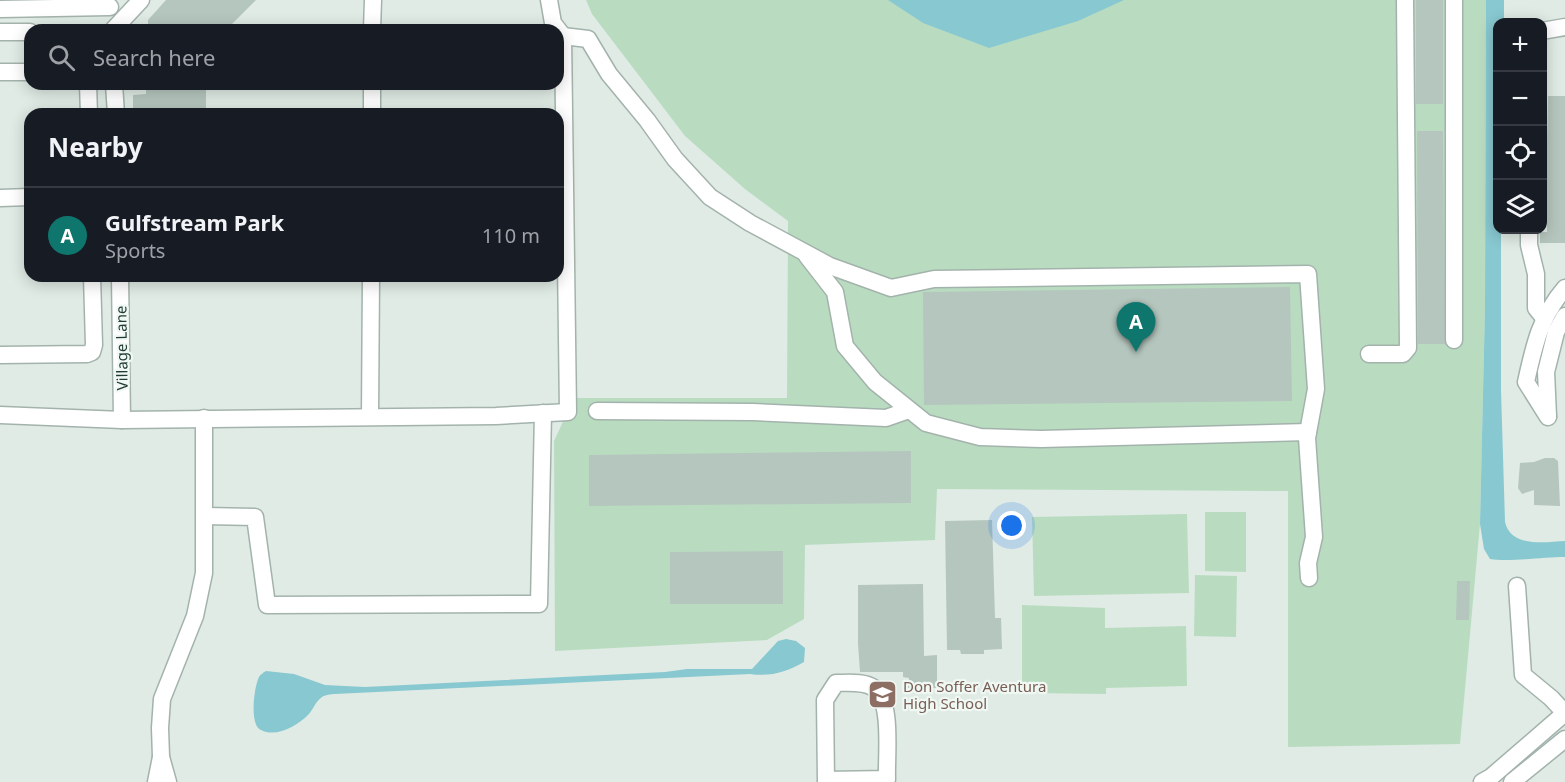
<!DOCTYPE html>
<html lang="en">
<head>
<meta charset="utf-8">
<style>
	:root { --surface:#171b24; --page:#20242c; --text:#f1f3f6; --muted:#9ea1a6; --line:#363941; --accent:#0f766e }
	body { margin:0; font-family:"Noto Sans",sans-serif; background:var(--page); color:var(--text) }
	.controls { position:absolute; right:18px; top:18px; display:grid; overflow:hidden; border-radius:12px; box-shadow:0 3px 15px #0003 }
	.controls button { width:54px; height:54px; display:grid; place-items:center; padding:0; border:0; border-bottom:2px solid var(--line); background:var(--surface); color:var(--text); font:30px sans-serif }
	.you { position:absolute; left:1012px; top:526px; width:21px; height:21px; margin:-15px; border:4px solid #fff; border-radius:50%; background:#1a73e8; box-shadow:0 0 0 9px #1a73e833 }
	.badge { display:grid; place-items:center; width:39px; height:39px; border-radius:50%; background:var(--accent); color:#fff; font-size:20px; font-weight:700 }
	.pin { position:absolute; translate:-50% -50px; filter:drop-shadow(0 2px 3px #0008) }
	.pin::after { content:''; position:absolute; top:32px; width:21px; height:18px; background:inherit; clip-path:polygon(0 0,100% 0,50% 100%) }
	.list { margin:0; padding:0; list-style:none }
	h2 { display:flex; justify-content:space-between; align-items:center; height:78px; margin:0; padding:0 24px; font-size:26px }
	h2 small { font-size:20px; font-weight:400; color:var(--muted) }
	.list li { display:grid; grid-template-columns:39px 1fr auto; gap:18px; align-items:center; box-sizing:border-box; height:96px; padding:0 24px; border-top:2px solid var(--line) }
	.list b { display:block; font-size:22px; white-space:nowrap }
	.list p { margin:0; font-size:20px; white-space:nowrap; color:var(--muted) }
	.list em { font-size:20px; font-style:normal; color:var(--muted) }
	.icon { flex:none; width:33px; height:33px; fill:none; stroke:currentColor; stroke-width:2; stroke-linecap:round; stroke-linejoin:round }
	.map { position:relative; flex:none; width:1565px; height:782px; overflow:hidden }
	.search { position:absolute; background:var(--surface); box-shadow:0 3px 15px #0003; left:24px; top:24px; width:540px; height:66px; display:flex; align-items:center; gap:15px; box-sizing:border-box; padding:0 21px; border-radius:18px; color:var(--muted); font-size:22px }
	.panel { position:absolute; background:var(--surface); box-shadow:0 3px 15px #0003; left:24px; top:108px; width:540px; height:174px; border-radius:18px }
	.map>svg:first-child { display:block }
</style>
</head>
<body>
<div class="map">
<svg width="1565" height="782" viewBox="0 0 1565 782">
	<rect width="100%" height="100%" fill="#e0ebe5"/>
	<g fill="#b9dcc1">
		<path d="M586 0H1486L1485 307 1480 524 1460 744 1288 747V491L937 489 935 540 805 545 804 619 767 640 555 651 554 441 574 398H787L788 221 745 189 685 136 592 14Z"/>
		<path d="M1205 512H1246V572L1205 571Z"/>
		<path d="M1187 514 1189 593 1034 596 1032 517Z"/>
		<path d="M1195 575 1237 576 1236 637 1194 636Z"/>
		<path d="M1022 605 1105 608V628L1186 626 1187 686 1106 688V694L1030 693 1022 687Z"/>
	</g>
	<g fill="#88c8d0">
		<path d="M888 0H1124L1078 21 989 48 923 23Z"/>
		<path d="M1486 0H1504V22H1498V230H1501V390L1505 522C1511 548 1545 542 1565 541V557C1543 557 1510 562 1490 559L1484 549 1480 524 1485 307Z"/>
		<path d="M786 639 796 641 805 648 804 662C787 672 770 677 750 674L335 694C331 694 325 695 322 697 315 702 313 710 308 715 297 726 276 738 261 730 249 725 254 687 259 677 260 675 264 672 266 671L294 674 325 685 365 687 665 672 687 669H752L778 641Z"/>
	</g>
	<g fill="#b5c6be">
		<path d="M166 0H256L226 30H148V20Z"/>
		<rect x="1416" y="0" width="27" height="104"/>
		<path d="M146 84H206V114H133V95L146 94Z"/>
		<path d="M1548 96H1565V243H1540V232H1547V201H1542V189H1546Z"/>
		<path d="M1417 131H1443L1445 344H1418Z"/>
		<path d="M1290 287 1292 401 924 405 923 292Z"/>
		<path d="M911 451V503L589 506V455Z"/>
		<path d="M1545 458H1554L1558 461 1560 506 1534 505V490L1522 494 1518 488 1520 463 1534 462Z"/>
		<path d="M992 520 995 618H1001L1002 649 984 650V654H961L960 650H947L945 521Z"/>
		<path d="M783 551V604H670V552Z"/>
		<path d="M1457 581H1470L1469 620H1456Z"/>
		<path d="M923 584 924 656 937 655V688H908L909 678 903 677V672H860L858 644V585Z"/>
	</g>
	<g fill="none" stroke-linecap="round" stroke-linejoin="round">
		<defs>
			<g id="minor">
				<path d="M1454 0V340"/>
				<path d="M0 9 110 7"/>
				<path d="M113 30 141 0"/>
				<path d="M372 30 373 0"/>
				<path d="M1542 31 1565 27"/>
				<path d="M0 32H30"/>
				<path d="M563 36 588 39 609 74 647 120 675 159 710 197 750 223 830 266 891 288 934 279 1308 274 1316 389 1307 438 1314 537 1308 563 1309 578"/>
				<path d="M0 72H30"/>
				<path d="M88 84 89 114"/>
				<path d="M114 84 116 114"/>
				<path d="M372 114V84"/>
				<path d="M0 198 30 197"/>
				<path d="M1529 230V245L1536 274V308L1544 318"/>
				<path d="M807 256 835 292 845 346 875 382 926 423 980 437 1041 439 1308 432"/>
				<path d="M120 276 122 420"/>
				<path d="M1369 354H1403L1408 348 1405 0"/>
				<path d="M0 355 87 354 92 352 94 345 92 276"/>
				<path d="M597 411 753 412 886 418 909 410"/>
				<path d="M0 415 122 420 496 416 568 412 563 36 553 23 549 0"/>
				<path d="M370 416 371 276"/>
				<path d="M1548 416 1546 372 1556 332 1565 316"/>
				<path d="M1548 417 1526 382C1534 346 1540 317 1565 288"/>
				<path d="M205 516 255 517 267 605 539 604 543 413"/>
				<path d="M1517 586 1523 675 1551 698 1565 713"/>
				<path d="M161 757 160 728 162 699 195 616 204 573V418"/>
				<path d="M156 782 161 757 168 782"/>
				<path d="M826 782 825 700 836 683C848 683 864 681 874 688 893 701 886 757 887 779L826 780"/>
				<path d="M1482 782 1491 777 1565 713"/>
				<path d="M1512 782 1565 739"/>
			</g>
		</defs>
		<use href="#minor" stroke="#a3b3ac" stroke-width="19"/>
		<use href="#minor" stroke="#fff" stroke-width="16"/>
	</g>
	<defs>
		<symbol id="school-square" viewBox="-11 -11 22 22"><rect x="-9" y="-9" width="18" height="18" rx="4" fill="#8d6e63" stroke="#f0f8f4"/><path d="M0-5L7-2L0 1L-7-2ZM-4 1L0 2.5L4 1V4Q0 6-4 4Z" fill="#fff"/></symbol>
	</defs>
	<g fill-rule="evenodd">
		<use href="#school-square" x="866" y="678" width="33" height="33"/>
	</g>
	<g text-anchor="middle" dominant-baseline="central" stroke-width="4.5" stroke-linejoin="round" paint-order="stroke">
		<g font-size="15" fill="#213b33" stroke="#f0f8f4">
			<text transform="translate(121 348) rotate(-91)">Village Lane</text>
		</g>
		<g font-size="15" fill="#785e54" stroke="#f0f8f4" text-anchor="start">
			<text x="903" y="686">Don Soffer Aventura<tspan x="903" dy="17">High School</tspan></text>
		</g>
	</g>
</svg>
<div class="controls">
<button>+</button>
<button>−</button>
<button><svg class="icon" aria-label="locate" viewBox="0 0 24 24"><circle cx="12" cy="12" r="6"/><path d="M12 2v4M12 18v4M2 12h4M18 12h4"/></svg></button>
<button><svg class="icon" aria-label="layers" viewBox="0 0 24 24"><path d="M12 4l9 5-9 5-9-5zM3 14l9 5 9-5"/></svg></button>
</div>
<div class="you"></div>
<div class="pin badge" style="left:1136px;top:352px">A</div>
<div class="search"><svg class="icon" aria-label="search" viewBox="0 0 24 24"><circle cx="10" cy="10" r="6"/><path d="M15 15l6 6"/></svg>Search here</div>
<section class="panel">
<h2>Nearby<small></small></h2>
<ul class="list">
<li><span class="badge">A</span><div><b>Gulfstream Park</b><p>Sports</p></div><em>110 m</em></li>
</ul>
</section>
</div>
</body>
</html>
